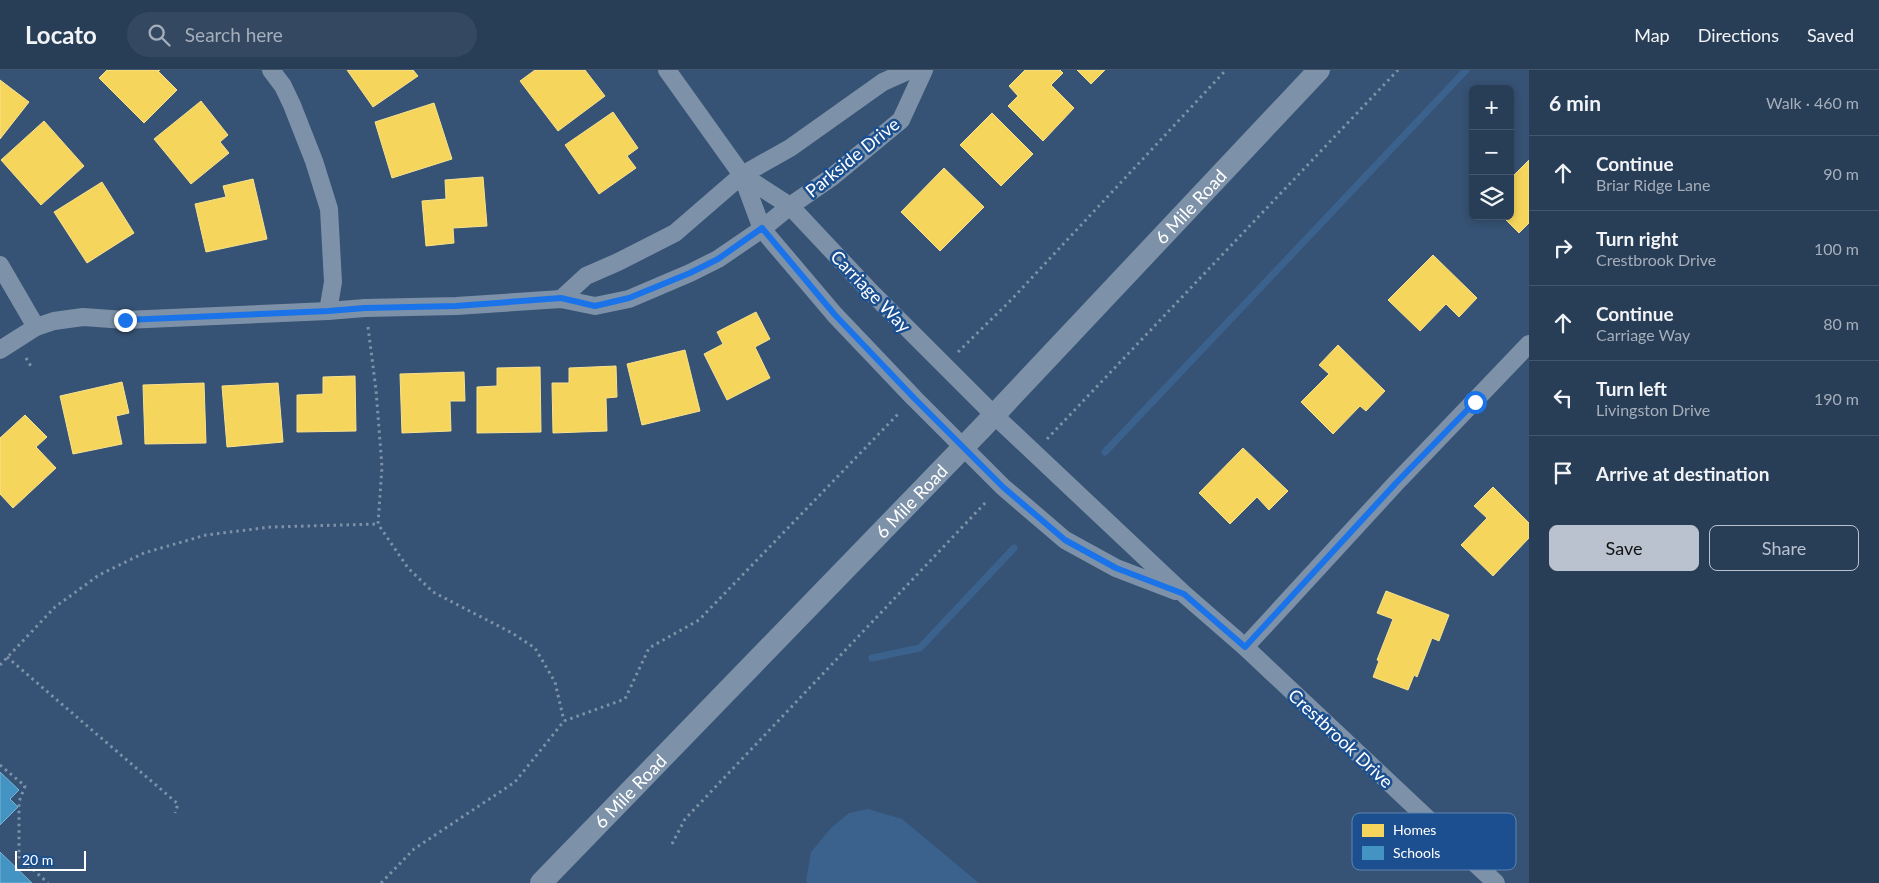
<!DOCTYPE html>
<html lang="en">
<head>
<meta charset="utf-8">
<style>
	:root { --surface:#283e57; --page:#344961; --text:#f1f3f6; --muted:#a5aeba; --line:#44576d; --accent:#b9c2ce }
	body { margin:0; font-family:Lato,sans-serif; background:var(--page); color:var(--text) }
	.controls { position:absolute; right:15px; top:15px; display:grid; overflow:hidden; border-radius:8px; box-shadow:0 2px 8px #0003 }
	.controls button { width:45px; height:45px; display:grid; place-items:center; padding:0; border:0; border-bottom:1px solid var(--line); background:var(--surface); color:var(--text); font:25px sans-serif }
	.scale { position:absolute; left:15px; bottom:12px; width:71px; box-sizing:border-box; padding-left:5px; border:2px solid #fff; border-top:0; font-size:14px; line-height:18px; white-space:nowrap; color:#fff; -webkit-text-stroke:4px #1b4f8f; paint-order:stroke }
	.stop { position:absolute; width:15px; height:15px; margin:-11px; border:4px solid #1a73e8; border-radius:50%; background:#fff }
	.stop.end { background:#1a73e8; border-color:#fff; box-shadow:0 1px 5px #0008 }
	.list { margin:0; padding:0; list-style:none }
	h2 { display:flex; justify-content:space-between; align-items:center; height:65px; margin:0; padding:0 20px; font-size:21px }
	h2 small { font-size:16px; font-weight:400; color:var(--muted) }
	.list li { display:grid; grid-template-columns:32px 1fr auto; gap:15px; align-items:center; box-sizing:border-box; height:75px; padding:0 20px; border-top:1px solid var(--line) }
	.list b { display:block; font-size:19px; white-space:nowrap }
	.list p { margin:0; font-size:16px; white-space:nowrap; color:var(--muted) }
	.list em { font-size:16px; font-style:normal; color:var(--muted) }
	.actions { display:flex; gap:10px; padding:15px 20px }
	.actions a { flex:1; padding:11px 0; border:1px solid var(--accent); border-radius:8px; text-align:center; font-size:18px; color:var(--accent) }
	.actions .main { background:var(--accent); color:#111 }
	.icon { flex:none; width:28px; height:28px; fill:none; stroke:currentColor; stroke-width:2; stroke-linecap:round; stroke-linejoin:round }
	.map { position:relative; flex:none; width:1529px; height:813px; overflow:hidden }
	header { display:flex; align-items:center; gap:30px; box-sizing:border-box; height:70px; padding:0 25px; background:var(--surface); border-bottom:1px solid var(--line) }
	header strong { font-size:24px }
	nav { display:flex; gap:28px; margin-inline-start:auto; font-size:18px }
	.search { width:350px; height:45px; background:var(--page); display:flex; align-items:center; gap:12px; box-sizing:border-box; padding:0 18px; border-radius:28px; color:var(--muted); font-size:19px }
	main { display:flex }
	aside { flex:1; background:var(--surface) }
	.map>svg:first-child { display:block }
</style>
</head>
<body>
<header>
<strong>Locato</strong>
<div class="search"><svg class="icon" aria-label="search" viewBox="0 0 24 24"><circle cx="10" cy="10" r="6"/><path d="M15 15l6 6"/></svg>Search here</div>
<nav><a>Map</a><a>Directions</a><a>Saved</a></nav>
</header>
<main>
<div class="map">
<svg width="1529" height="813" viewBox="0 0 1529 813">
	<rect width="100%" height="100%" fill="#365274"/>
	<path fill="#3b618d" d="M868 739 902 749 979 813H808L806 811 811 782 831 758 849 743Z"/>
	<g fill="#f6d55c" stroke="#f9e28d">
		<path d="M107 0H160L158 1 177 20 144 53 99 8Z"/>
		<path d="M347 0H413L418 6 373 37Z"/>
		<path d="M535 0H585L605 26 558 61 520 11Z"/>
		<path d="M1025 0H1060L1063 3 1051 15 1074 38 1043 71 1008 36 1018 26 1009 16Z"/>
		<path d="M1077 0H1105L1091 14Z"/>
		<path d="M0 10 29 32 0 69Z"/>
		<path d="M201 31 228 65 220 72 229 83 191 114 154 69Z"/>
		<path d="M434 33 452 89 392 108 375 52Z"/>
		<path d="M613 42 638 78 627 86 636 98 599 124 565 75Z"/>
		<path d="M992 43 1033 84 1001 116 960 75Z"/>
		<path d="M44 51 84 96 41 135 1 90Z"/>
		<path d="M1529 90V153L1519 163 1502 146H1510V109Z"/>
		<path d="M944 98 984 137 940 181 901 142Z"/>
		<path d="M483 107 487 156 453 158 454 173 426 176 422 131 446 129 445 110Z"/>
		<path d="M253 109 267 169 206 182 195 134 226 127 223 116Z"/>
		<path d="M102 112 134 163 87 193 54 142Z"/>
		<path d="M1433 185 1477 228 1459 247 1446 234 1420 261 1388 230Z"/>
		<path d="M756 242 770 269 755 277 770 308 727 330 704 284 723 274 717 262Z"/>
		<path d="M1338 275 1385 321 1366 341 1360 336 1333 364 1301 332 1329 304 1319 295Z"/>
		<path d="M685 280 700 341 642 355 627 294Z"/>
		<path d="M616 296 617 327 606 328 607 361 553 363 552 313H569V298Z"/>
		<path d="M540 297 541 362 477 363V317L497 316V298Z"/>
		<path d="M464 302 465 331H450L451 361 402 363 400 304Z"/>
		<path d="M355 306 356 361 297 362V325L323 324V307Z"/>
		<path d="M122 312 129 343 116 346 122 374 73 384 60 326Z"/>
		<path d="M204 313 206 373 145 374 143 315Z"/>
		<path d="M278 313 283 372 227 377 222 316Z"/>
		<path d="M25 345 47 367 36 377 56 398 13 438 0 424V368Z"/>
		<path d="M1243 378 1288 421 1269 440 1257 427 1230 454 1199 423Z"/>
		<path d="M1493 417 1529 453V468L1493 506 1461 475 1487 448 1474 436Z"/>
		<path d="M1386 521 1449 545 1439 571 1432 568 1417 607 1414 605 1408 620 1373 607 1379 591 1377 590 1393 549 1377 543Z"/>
	</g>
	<g fill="#4393c3" stroke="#7bb3d5">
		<path d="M0 702 19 720 10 729 18 737 0 755Z"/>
		<path d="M0 782 32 813H0Z"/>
	</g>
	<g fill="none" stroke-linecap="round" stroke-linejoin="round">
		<g stroke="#3b618d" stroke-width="7">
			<path d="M1105 382 1466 0"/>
			<path d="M872 588 920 578 1014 478"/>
		</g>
		<g stroke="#7d92a8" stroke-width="3" stroke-dasharray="2.5 4" stroke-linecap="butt">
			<path d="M368 257 376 320 382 397 378 454 408 498 433 522 512 563 535 578 555 612 564 651"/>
			<path d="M958 282 1011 230 1226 0"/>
			<path d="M26 288 32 298"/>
			<path d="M1047 369 1398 0"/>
			<path d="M7 587 178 734 175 743"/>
			<path d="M0 595 55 537 99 505 144 483 206 465 271 457 378 454"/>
			<path d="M0 695 25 716 19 732V787L48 813"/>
			<path d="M672 774 685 749 987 431"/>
			<path d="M381 813 414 779 515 712 564 651 625 629 649 578 699 550 900 342"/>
		</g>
		<g stroke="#7d92a8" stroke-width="18">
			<path d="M271 0 283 16 292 35 314 91 329 139 333 212 328 241"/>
			<path d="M667 0 742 105 762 159 835 245 914 328 1003 417 1065 470 1116 498 1176 521"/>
			<path d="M742 105 790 136 867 218 994 345 1184 524 1245 577 1496 813"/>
			<path d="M0 195 36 257"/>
			<path d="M561 229 586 206 618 192 675 163 742 105 790 78 883 12 910 0"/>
			<path d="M0 280 36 257 54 251 83 247 125 250 328 241 365 238 456 236 561 229 595 236 629 229 690 203 718 189 762 159 790 136 832 107 901 50 924 0"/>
			<path d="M1245 577 1396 413 1529 274"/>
		</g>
		<path stroke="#7d92a8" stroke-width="22" id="s1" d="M541 813 981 359 1319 0"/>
	</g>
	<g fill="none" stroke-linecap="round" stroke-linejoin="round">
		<path stroke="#1a73e8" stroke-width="6" d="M125 250 328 241 365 238 456 236 561 228 595 236 629 228 690 203 718 189 762 158 835 245 914 328 1003 417 1065 470 1116 498 1184 524 1245 577 1396 413 1475 332"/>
	</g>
	<g text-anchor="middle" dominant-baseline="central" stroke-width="5" stroke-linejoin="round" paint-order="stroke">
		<g font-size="18" fill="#fff" stroke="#1b4f8f">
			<text transform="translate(852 87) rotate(-39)">Parkside Drive</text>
			<text stroke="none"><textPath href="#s1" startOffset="938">6 Mile Road</textPath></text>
			<text transform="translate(871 221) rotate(46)">Carriage Way</text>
			<text stroke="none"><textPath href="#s1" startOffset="532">6 Mile Road</textPath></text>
			<text transform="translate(1341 668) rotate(43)">Crestbrook Drive</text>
			<text stroke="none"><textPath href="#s1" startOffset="128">6 Mile Road</textPath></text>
		</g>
	</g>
	<rect x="1352" y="743" width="164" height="57" rx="8" fill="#1b4f8f" stroke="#5f84b1" stroke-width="1"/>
	<rect x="1362" y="754" width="22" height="13" fill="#f6d55c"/>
	<rect x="1362" y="776" width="22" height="14" fill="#4393c3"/>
	<g font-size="14" fill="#fff">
		<text x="1393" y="765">Homes</text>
		<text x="1393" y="788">Schools</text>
	</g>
</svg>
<div class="controls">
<button>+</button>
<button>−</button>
<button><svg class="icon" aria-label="layers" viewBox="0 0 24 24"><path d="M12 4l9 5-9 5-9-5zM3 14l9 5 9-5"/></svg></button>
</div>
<div class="scale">20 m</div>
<div class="stop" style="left:1475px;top:332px"></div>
<div class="stop end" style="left:125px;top:250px"></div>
</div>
<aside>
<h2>6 min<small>Walk · 460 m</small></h2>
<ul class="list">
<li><svg class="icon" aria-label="ahead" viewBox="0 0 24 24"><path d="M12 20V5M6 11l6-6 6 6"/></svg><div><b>Continue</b><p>Briar Ridge Lane</p></div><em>90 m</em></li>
<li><svg class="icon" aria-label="right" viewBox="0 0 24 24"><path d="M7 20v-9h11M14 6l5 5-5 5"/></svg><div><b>Turn right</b><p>Crestbrook Drive</p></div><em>100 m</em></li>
<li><svg class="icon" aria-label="ahead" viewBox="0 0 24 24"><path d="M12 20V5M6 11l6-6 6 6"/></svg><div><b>Continue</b><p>Carriage Way</p></div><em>80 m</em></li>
<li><svg class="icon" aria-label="left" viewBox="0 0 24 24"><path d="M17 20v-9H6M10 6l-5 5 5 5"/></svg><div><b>Turn left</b><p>Livingston Drive</p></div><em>190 m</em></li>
<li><svg class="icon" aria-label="arrive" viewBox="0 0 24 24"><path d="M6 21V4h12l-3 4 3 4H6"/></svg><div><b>Arrive at destination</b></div></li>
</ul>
<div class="actions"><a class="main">Save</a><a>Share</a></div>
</aside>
</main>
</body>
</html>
